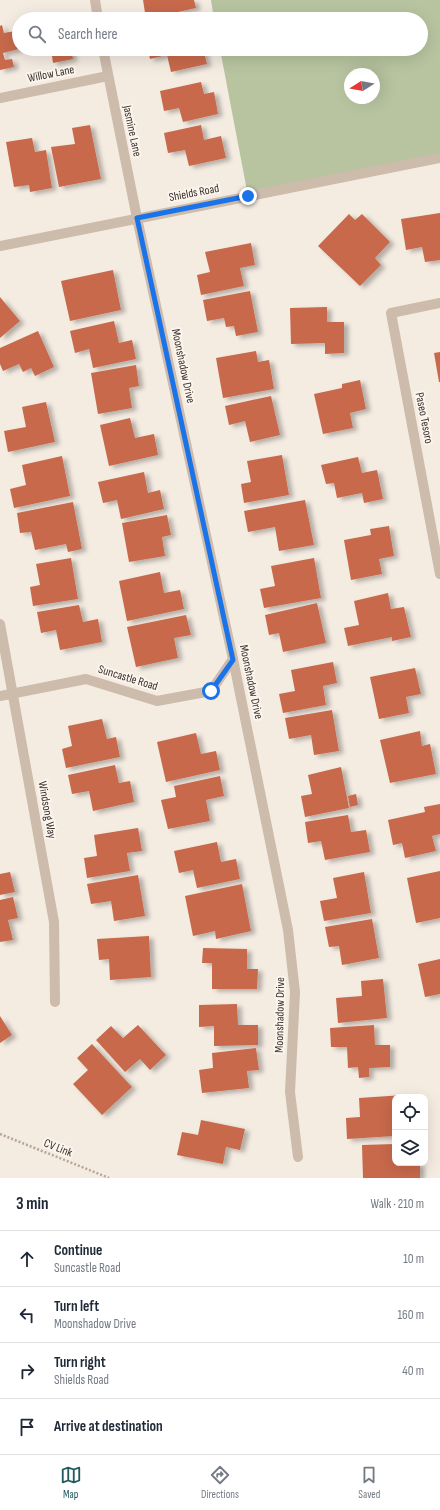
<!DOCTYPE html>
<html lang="en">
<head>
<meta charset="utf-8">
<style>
	:root { --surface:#fff; --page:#f6f6f7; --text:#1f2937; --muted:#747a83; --line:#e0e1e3; --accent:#1f5a5e }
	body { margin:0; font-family:"Sofia Sans Condensed",sans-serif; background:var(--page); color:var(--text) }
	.controls { position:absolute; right:12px; bottom:12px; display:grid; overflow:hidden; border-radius:8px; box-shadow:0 4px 16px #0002 }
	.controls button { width:36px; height:36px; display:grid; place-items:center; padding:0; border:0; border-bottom:1px solid var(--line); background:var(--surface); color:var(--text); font:20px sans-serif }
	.compass { position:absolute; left:344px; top:68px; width:36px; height:36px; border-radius:50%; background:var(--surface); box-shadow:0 4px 16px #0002; rotate:259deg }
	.stop { position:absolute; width:12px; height:12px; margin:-9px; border:3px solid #1a73e8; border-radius:50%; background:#fff }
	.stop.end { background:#1a73e8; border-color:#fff; box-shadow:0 1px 4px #0008 }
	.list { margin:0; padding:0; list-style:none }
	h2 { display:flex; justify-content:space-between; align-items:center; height:52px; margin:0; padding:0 16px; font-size:17px }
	h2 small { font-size:13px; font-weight:400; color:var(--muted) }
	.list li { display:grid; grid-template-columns:26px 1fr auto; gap:12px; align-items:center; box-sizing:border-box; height:56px; padding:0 16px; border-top:1px solid var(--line) }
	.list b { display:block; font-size:15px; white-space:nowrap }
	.list p { margin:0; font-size:13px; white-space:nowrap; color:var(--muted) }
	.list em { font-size:13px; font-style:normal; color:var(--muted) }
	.icon { flex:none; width:22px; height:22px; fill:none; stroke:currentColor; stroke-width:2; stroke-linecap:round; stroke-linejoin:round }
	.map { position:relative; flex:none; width:440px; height:1178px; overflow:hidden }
	.search { position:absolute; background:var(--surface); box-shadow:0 4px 16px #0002; left:12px; right:12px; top:12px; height:44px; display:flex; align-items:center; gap:10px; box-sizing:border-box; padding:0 14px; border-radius:22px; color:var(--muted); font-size:15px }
	.sheet { height:276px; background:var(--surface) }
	nav { display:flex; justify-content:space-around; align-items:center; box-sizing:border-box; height:56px; border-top:1px solid var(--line); background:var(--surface); font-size:11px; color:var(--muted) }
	nav a { display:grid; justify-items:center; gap:2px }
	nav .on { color:var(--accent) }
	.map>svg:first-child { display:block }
</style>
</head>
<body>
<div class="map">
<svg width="440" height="1178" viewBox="0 0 440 1178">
	<defs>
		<filter id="shadow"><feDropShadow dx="4.5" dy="2.5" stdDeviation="2" flood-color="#0004"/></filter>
	</defs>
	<rect width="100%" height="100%" fill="#f4ebe1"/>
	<path fill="#b8c4a0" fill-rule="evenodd" d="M211 0H440V158L248 196 220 49H421V19H214ZM350 74H374V98H350Z"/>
	<g fill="#c8694b" filter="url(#shadow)">
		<path d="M143 0H194L196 8 146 19Z"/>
		<path d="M50 13 51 17 64 14 65 19H21Z"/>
		<path d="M2 25 4 33 15 31 19 49 3 53 5 60 12 59 14 67 0 70V26Z"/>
		<path d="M51 49H71L73 59 53 63Z"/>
		<path d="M148 49H203L207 64 171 72 167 55 150 59Z"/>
		<path d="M201 82 204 94 214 92 218 114 183 122 179 108 164 111 160 91Z"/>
		<path d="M90 125 101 179 59 187 51 147 75 144 72 128Z"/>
		<path d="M201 125 204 140 221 136 226 158 189 166 185 150 168 153 164 133Z"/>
		<path d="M32 138 35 152 46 150 52 188 30 192 29 185 14 187 6 142Z"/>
		<path d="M440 213V260L425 262 422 247 406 250 401 219Z"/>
		<path d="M349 214 355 220 362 214 390 242 375 258 381 265 360 286 318 246Z"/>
		<path d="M251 243 255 265 240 268 244 286 201 295 197 275 210 272 205 252Z"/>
		<path d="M113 270 121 310 70 321 61 281Z"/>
		<path d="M250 291 258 332 236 336 234 326 226 327 224 318 207 321 203 300Z"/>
		<path d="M0 297 20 321 0 338Z"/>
		<path d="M327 307V322H344V353L325 354V343L291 344 290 308Z"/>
		<path d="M114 321 119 343 132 340 136 359 93 368 89 349 75 353 70 331Z"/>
		<path d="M38 331 54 367 35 376 31 368 23 372 19 364 3 371 0 364V348Z"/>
		<path d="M256 351 258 362 269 360 274 389 223 398 216 358Z"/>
		<path d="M440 352V382H439L434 353Z"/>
		<path d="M136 365 139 386 129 388 132 408 98 414 91 373Z"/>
		<path d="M360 380 366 409 350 413 353 428 323 434 314 394 342 388V384Z"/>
		<path d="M271 396 280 435 250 442 245 421 229 425 225 406Z"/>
		<path d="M46 402 55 442 8 452 4 431 26 427 22 407Z"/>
		<path d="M130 418 135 438 154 434 158 455 109 466 100 425Z"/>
		<path d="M282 455 289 495 244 503 241 484 251 482 247 461Z"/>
		<path d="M62 456 70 496 14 508 10 489 26 485 22 465Z"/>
		<path d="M358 457 362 473 377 470 383 499 364 503 362 493 337 498 334 483 326 484 321 465Z"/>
		<path d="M144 472 148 493 160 490 164 509 121 519 117 500 103 503 98 482Z"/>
		<path d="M305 500 314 545 279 551 275 527 248 532 244 511Z"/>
		<path d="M73 502 82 549 68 552 66 544 35 550 31 532 20 533 17 513Z"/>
		<path d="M167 515 171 535 162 537 165 556 129 562 122 523Z"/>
		<path d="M389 526 394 556 379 559 382 574 351 580 344 540 371 535 370 529Z"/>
		<path d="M71 558 78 599 33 606 30 587 40 585 36 564Z"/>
		<path d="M314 558 321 598 264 608 260 589 275 586 271 566Z"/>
		<path d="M160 572 164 593 180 590 184 609 127 621 119 581Z"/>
		<path d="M388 593 391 609 404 607 411 637 392 641V637L348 646 344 628 359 625 354 601Z"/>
		<path d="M317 603 326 643 283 652 279 633 269 635 265 615Z"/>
		<path d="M79 605 83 622 98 619 102 642 60 650 56 630 41 633 37 612Z"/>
		<path d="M186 615 191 635 174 638 178 658 136 667 127 627Z"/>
		<path d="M333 662 337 683 323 686 326 705 283 713 279 694 295 691 291 670Z"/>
		<path d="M415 668 421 694 406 697 409 713 379 719 370 677Z"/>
		<path d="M332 710 339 751 314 755 311 735 289 739 285 718Z"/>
		<path d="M102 719 107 739 116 737 120 757 66 768 62 749 72 746 68 726Z"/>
		<path d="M420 731 422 746 430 744 436 774 390 783 380 740Z"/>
		<path d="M196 733 201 754 216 751 220 770 166 782 157 742Z"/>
		<path d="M115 765 119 783 130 781 134 802 93 811 89 791 72 794 68 775Z"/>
		<path d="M341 767 349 808 305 817 301 796 312 794 308 775Z"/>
		<path d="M220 776 224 796 206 800 210 821 168 829 161 800 176 797 174 786Z"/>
		<path d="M356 794 358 805 350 807 348 796Z"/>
		<path d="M440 804V834L432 836 436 851 405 858 402 843 393 845 388 820 425 812 424 807Z"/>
		<path d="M348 815 351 832 366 830 370 852 325 860 321 841 308 843 305 822Z"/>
		<path d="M138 828 142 851 127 853 130 871 87 878 84 858 97 856 94 835Z"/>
		<path d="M217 842 221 862 236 859 240 879 197 888 193 870 179 873 174 851Z"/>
		<path d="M440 871V918L416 923 407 878Z"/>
		<path d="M10 872 15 892 0 895V874Z"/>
		<path d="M364 872 371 913 324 921 320 901 337 898 333 878Z"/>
		<path d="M138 875 145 916 114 921 111 901 91 904 87 884Z"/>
		<path d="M242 884 251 931 216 939 215 931 193 936 185 896Z"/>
		<path d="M13 897 18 918 8 920 13 940 0 942V900Z"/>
		<path d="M372 919 379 958 342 965 339 946 329 947 325 927Z"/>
		<path d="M149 936 151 977 110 980 109 959 99 960 97 939Z"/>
		<path d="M203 948 247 949V969H258L257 989H212V963H202Z"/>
		<path d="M440 959V994L425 997 418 964Z"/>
		<path d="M383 979 387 1018 338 1023 336 998 362 996 361 981Z"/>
		<path d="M237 1004 238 1025H258V1045L214 1046V1026L199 1027V1005Z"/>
		<path d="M0 1016 12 1035 0 1043Z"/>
		<path d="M138 1025 166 1055 150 1070 140 1059 125 1072 96 1040 111 1026 123 1038Z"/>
		<path d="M374 1025 375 1045H390V1067L369 1068V1077L359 1078 358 1067 348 1068 347 1047H331L330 1028Z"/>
		<path d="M92 1044 132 1087 102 1115 73 1084 88 1070 77 1058Z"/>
		<path d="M256 1048 259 1070 247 1071 249 1088 202 1093 199 1070 213 1068 212 1053Z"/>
		<path d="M404 1095V1097H395V1119H392L394 1136 347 1139 346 1118 360 1117 359 1098Z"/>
		<path d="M201 1120 245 1129 240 1150 226 1147 223 1164 177 1155 182 1132 198 1135Z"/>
		<path d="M395 1144V1163H420V1178H363L362 1145Z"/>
	</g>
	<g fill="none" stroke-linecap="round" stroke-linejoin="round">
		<path stroke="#b9a596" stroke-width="2.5" stroke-dasharray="2 2" stroke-linecap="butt" d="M0 1134 109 1178"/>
		<g stroke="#cdbbac" stroke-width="10">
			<path d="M95 0 98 19"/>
			<path d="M103 49 137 218 233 659 288 930 295 992 290 1092 298 1157"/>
			<path d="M0 98 108 76"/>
			<path d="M440 303 391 313 440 574"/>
			<path d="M0 624 54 922 55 1002"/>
			<path d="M0 696 86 679 157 701 211 691 233 659"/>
		</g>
		<path stroke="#cdbbac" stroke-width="10" d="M0 246 440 158"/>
	</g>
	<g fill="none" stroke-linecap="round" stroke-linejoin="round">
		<path stroke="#1a73e8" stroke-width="5" d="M211 691 233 660 137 218 248 196"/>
	</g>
	<g text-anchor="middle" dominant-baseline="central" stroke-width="4" stroke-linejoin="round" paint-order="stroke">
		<g font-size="12" fill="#3b302b" stroke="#fbf5ee">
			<text transform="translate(51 74) rotate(-11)">Willow Lane</text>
			<text transform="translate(132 131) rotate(78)">Jasmine Lane</text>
			<text transform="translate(194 193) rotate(-11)">Shields Road</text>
			<text transform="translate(183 366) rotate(78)">Moonshadow Drive</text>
			<text transform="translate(424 418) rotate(79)">Paseo Tesoro</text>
			<text transform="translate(128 678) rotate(17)">Suncastle Road</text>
			<text transform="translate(251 682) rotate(78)">Moonshadow Drive</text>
			<text transform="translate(47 810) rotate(80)">Windsong Way</text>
			<text transform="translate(280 1015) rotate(-89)">Moonshadow Drive</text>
			<text transform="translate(58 1148) rotate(22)">CV Link</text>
		</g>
	</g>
</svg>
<div class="controls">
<button><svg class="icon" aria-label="locate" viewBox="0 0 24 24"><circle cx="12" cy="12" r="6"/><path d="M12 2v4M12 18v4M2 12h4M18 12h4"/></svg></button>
<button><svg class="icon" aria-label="layers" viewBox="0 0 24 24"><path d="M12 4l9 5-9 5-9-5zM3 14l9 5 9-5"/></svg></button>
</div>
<svg class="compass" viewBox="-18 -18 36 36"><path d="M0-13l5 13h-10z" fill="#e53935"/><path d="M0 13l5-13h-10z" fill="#747a83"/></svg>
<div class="stop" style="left:211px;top:691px"></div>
<div class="stop end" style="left:248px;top:196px"></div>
<div class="search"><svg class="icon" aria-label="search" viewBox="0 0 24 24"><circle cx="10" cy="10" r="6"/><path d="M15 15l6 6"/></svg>Search here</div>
</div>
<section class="sheet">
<h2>3 min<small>Walk · 210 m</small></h2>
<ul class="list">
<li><svg class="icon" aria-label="ahead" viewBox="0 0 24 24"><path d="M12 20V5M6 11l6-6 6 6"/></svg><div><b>Continue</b><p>Suncastle Road</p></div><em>10 m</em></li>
<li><svg class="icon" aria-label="left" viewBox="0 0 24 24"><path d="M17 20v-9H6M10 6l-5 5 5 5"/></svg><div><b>Turn left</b><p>Moonshadow Drive</p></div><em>160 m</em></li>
<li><svg class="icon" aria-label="right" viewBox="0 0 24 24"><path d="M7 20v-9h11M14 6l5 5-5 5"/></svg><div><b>Turn right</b><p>Shields Road</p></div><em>40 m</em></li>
<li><svg class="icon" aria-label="arrive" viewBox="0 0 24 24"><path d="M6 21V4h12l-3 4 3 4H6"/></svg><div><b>Arrive at destination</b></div></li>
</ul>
</section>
<nav>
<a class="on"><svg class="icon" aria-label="map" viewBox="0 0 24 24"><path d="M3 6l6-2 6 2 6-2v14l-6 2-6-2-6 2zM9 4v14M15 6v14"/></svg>Map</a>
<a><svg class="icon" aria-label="directions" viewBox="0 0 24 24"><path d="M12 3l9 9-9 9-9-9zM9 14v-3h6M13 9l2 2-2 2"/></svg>Directions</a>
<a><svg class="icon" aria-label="saved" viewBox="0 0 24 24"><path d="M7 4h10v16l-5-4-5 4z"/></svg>Saved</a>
</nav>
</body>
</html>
